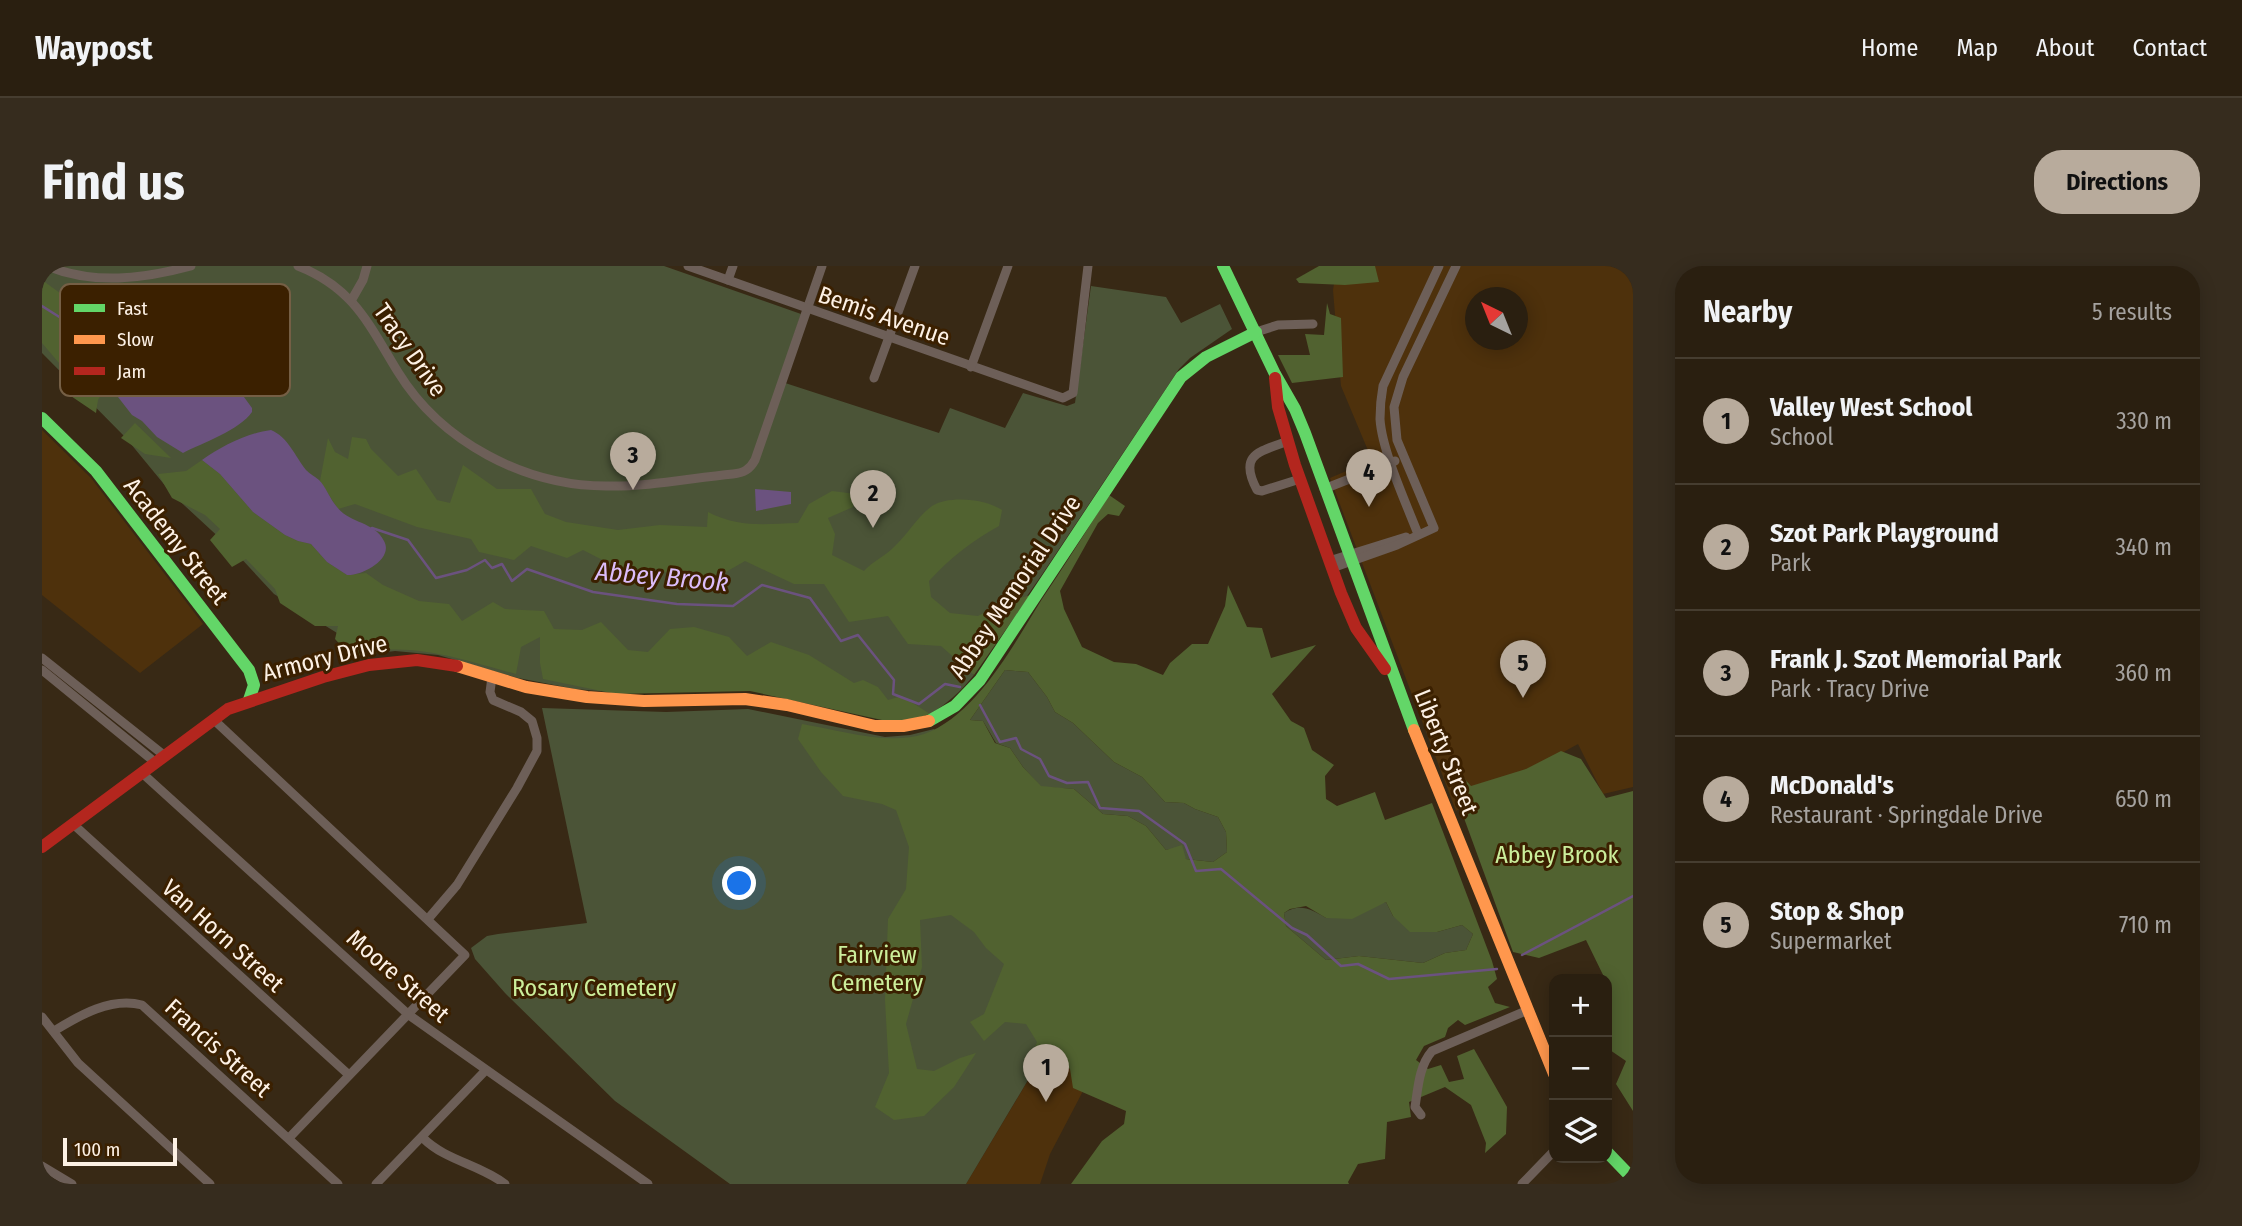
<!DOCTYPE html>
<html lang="en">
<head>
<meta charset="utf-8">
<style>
	:root { --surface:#2a1f10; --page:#362c1e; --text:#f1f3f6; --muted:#a5a29f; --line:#463d30; --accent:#b8ab9c }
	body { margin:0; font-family:"Fira Sans Condensed",sans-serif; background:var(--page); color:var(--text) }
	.controls { position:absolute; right:21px; bottom:21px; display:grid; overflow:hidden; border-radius:14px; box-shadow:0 4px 18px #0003 }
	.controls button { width:63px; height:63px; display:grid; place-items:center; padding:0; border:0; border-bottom:2px solid var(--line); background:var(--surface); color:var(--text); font:35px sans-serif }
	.compass { position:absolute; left:1423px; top:21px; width:63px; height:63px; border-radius:50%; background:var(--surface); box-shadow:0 4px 18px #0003; rotate:317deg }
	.scale { position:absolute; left:21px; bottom:18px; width:114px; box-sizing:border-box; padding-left:7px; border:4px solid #fdf1e5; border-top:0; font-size:19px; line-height:24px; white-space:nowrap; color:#fdf1e5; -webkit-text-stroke:5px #3b2000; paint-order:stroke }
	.you { position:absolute; left:698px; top:618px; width:24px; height:24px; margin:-18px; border:5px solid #fff; border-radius:50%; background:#1a73e8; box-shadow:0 0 0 10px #1a73e833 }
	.badge { display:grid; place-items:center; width:46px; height:46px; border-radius:50%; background:var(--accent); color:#111; font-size:23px; font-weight:700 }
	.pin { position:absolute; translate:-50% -58px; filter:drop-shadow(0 2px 4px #0008) }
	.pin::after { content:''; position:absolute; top:37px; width:24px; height:21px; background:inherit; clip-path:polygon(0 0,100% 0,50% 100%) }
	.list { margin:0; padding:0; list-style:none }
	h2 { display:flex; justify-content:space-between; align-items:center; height:91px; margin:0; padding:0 28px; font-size:30px }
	h2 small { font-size:23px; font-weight:400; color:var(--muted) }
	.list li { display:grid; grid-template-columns:46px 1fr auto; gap:21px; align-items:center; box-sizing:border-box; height:126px; padding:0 28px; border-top:2px solid var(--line) }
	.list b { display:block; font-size:26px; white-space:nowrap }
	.list p { margin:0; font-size:23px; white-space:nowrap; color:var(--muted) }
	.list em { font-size:23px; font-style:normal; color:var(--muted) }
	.icon { flex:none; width:38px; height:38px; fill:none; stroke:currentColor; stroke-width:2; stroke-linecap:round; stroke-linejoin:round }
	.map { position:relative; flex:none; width:1591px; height:918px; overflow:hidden; border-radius:28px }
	header { display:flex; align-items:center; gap:42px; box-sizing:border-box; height:98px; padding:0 35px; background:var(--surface); border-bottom:2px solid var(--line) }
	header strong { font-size:33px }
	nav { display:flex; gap:38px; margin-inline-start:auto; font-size:24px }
	.intro { display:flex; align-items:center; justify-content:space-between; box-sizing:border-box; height:168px; padding:0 42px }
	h1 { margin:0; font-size:49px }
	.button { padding:18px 32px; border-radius:28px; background:var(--accent); color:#111; font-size:24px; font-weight:700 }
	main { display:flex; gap:42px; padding:0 42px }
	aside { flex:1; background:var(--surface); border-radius:28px; box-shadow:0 4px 18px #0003 }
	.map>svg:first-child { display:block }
</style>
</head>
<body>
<header>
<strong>Waypost</strong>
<nav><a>Home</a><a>Map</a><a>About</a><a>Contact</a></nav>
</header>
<div class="intro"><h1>Find us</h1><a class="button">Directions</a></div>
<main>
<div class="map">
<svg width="1591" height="918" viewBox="0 0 1591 918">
	<rect width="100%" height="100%" fill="#382915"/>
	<g fill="#4e310c" fill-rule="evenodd">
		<path d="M1295 0H1591V521L1561 528 1536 478 1414 545 1288 212 1330 194 1299 120 1291 24ZM1434 32H1476V74H1434Z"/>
		<path d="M0 164 49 212 161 358 98 407 0 329Z"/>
		<path d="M1021 756 1062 785 1008 888 998 918H924Z"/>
	</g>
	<g fill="#4b5437">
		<path d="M0 0H622L759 48 737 115 897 167 908 142 963 162 981 127 1025 140 1033 137 1049 20 1124 31 1139 57 1178 38 1190 63 1148 92 1137 103 1001 307 931 408 932 409C918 426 906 437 888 448L707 423 579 427 533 423 476 412 396 389 353 385 329 388 232 328 195 288 130 228 84 172 0 87Z"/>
		<path d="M963 404 986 406 1005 431 1013 446 1031 457 1072 496 1100 511 1123 536 1142 537 1153 543 1176 551 1184 566 1185 586 1171 596 1144 593 1135 582 1124 584 1104 560 1086 550 1061 548 1032 523 999 521 981 501 968 482 954 477 941 455 928 454Z"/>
		<path d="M500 442 624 446 706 443 843 471 868 469 892 463 1048 710 924 918H688L573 835 463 727 433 693 429 682 445 670 456 668 545 657Z"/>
		<path d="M1344 636 1351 650 1395 666 1420 659 1431 668 1424 684 1403 687 1381 697 1317 690 1284 694 1244 660 1242 647C1258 637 1269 643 1284 652Z"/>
	</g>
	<g fill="#516230" fill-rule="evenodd">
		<path d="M1277 0H1333L1337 16 1303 19 1257 17 1254 13Z"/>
		<path d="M0 14 18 27 54 37 60 31 100 39 73 106 56 134 54 147 20 124 17 97 0 77Z"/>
		<path d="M1285 37 1288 48 1299 52 1301 111 1250 117 1236 89H1268L1263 68 1282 69Z"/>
		<path d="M93 157 129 192 103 188 79 172Z"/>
		<path d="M310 171 324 173 329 183 356 210 374 203 395 234 408 237 421 199 455 223H489L503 248 524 256 576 264 618 259 665 261 666 246C697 262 722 258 756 257L767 238 790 225 814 228 811 241 786 252 793 268 790 289 822 305C831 295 843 290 852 281 866 268 875 251 890 240 907 229 944 233 960 244L957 260C931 274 907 293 887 315L889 331 908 347 936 350 957 339 988 329 932 409 899 380 866 378 846 350 807 356 782 318H752L703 295 682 307 640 315 617 303 584 306 541 284 525 292 489 280 472 294 437 286 429 273 375 261 313 238 296 243 278 215 286 172 293 186 306 193Z"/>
		<path d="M160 194 178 208 211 246 243 269 256 275 269 278 285 296 305 309 324 307 341 319 377 335 407 338 420 355 451 336 463 343 502 345 512 363 540 364 559 356 586 384 606 386 628 363 652 361 687 371 705 390 729 376 767 389 812 417 821 414 836 421 846 434 860 430 888 448 875 452 849 456 708 425 574 428 501 413 498 397V371L479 381 474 408C429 396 379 378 332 385 325 386 318 389 311 392L293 373 296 360H273L238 337 233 323 204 293 190 301 168 274 178 263 163 249 130 232 116 208 144 205Z"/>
		<path d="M1067 229 1083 240 1077 250 1066 248 1056 257 1018 325 1022 343 1040 381 1072 396 1094 398 1121 409 1128 397 1150 378H1166L1183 340 1186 319 1205 361 1220 362 1229 392 1274 379 1230 428 1249 455 1262 462 1270 484 1292 499 1283 510 1284 533 1295 540 1333 526 1343 554 1390 537 1450 695 1455 713 1446 721 1453 737 1468 741 1423 759 1416 754 1406 762 1403 771 1382 780 1374 794 1386 803 1399 799 1407 816 1422 813 1415 790 1432 783 1465 841 1464 868 1443 887 1444 877 1429 839 1403 821 1367 836 1369 851 1345 856 1343 893 1316 898 1306 916 1307 918H1029L1060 875 1082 858 1084 845 1031 822 1028 803 1018 794 984 803 995 776 984 758 963 756 942 775 928 756 942 748 962 698 944 682 932 666 909 649 878 654 880 701 864 758 875 803 892 805 918 792 934 787 912 821 882 850 852 854 833 841 847 807 843 734 846 653 864 623 867 581 854 544 840 538 801 530 779 506 756 473 760 458C797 464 846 480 882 468 934 450 972 378 1000 333 1023 299 1045 264 1067 229ZM963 404 986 406 1005 431 1013 446 1031 457 1072 496 1100 511 1123 536 1142 537 1153 543 1176 551 1184 566 1185 586 1171 596 1144 593 1140 579 1124 584 1104 560 1086 550 1061 548 1032 523 999 520 981 501 968 482 953 477 941 455 928 454ZM1344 636 1351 650 1368 666H1395L1420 659 1431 668 1424 684 1403 687 1381 697 1317 690 1284 694 1244 660 1242 647 1248 643 1264 640 1284 652 1310 653Z"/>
		<path d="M1519 485 1539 493 1564 532 1591 525V845L1574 818 1584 795 1565 782V723L1567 722 1565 713H1563L1544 674 1497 692 1471 686 1404 503 1421 511 1429 520 1484 503Z"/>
	</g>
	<g fill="#6b527f">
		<path d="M110 52 152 63 168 70 183 105 210 142V146C198 164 160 177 141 187L115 171 100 155 90 149 76 131 80 115 107 61 106 53Z"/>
		<path d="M229 164C246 171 253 190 264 204 268 208 272 210 277 214 284 221 288 233 295 241 308 258 332 255 342 275 352 293 320 310 305 309L285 296 269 278 256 275 243 269 211 246 178 208 160 194C180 180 205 167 229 164Z"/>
		<path d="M713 223 749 226V238L714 245Z"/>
	</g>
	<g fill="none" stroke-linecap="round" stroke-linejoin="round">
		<g stroke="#6b527f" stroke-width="2.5">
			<path d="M0 40 46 69 67 62 91 49 108 55"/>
			<path d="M330 262 366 274 394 312 425 304 443 294 450 302 460 298 470 315 485 303 551 326 635 338 691 340 720 319 768 332 799 375 816 369 852 414 851 428 877 438 903 418 918 421"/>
			<path d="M938 439 958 476 974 472 979 483 998 493 1007 510 1025 517 1046 516 1058 542 1097 545 1143 578 1154 605 1179 603 1250 662 1265 669 1299 700 1316 698 1347 713 1455 703"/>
			<path d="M1480 689 1591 630"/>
		</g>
		<g stroke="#6d5f58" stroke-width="9">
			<path d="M5 0C52 19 101 13 149 0"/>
			<path d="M256 0C312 22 327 59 356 106 399 176 483 220 564 220 606 221 649 212 691 208 702 207 708 203 713 194L780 0"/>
			<path d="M646 0 1021 132 1031 127 1046 0"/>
			<path d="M686 14 691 0"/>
			<path d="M309 35 321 14 325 0"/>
			<path d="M1214 66 1236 59 1271 58"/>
			<path d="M929 101 966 0"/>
			<path d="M832 112 873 0"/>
			<path d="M1246 175C1217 186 1196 188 1215 224L1220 225 1258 213"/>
			<path d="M1282 223 1353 195"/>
			<path d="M1376 268C1364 237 1340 185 1338 153 1338 142 1339 131 1341 120L1397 0"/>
			<path d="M1287 295 1364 271"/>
			<path d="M1290 302 1355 279 1392 262 1355 174 1352 141 1361 111 1414 0"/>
			<path d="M0 392 123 490"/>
			<path d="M0 404 114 497"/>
			<path d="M172 454 423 689 247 872"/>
			<path d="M100 507 367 749 606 918"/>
			<path d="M31 558 307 809"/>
			<path d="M386 653 415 619 475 522 495 485V472L490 455 479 446 451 434 448 426 450 411"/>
			<path d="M0 751 36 797 168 918"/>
			<path d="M12 765C38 749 69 731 100 739L296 918"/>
			<path d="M1379 849 1373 841C1376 822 1377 800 1390 785L1486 744"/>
			<path d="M381 872C404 895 437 898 463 918"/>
			<path d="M0 900 30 918"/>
			<path d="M334 918 443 805"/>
			<path d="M1480 918 1512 885"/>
		</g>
		<g stroke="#63d668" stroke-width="12">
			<path d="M1181 0 1233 108 1253 143 1263 167 1372 464"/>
			<path d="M0 152 54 205 207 404 212 419 207 434"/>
			<path d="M887 455 913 440 938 414 1139 111 1164 91 1214 66"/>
			<path d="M1565 886 1591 913"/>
		</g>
		<g stroke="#ff974d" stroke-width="12">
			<path d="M415 400 484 421 545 431 602 435 703 433 745 439 833 460H861L887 455"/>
			<path d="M1372 464 1512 808"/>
		</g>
		<g stroke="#b3261e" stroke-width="12">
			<path d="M1233 112 1236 141 1253 199 1299 327 1314 362 1343 403"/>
			<path d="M0 581 186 443 281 411 327 399 375 394 415 400"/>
		</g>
	</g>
	<g text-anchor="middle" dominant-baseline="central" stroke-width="6" stroke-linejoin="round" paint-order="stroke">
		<g font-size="24" fill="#fdf1e5" stroke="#3b2000">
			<text transform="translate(842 50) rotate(19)">Bemis Avenue</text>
			<text transform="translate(368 84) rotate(55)">Tracy Drive</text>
			<text transform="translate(134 275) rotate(52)">Academy Street</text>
			<text transform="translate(973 321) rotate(-56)">Abbey Memorial Drive</text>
			<text transform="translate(283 392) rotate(-14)">Armory Drive</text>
			<text transform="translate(1404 486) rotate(68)">Liberty Street</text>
			<text transform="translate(181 670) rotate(42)">Van Horn Street</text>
			<text transform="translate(356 710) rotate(41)">Moore Street</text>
			<text transform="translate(176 782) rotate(42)">Francis Street</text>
		</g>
		<g font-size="24" fill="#cbee9b" stroke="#3b2000">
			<text x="1515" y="589">Abbey Brook</text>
			<text x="835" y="689">Fairview<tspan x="835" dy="28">Cemetery</tspan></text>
			<text x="552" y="722">Rosary Cemetery</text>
		</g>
		<g font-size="26" font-style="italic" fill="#dcbdfb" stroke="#3b2000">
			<text transform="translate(620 311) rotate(5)">Abbey Brook</text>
		</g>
	</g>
	<rect x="18" y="18" width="230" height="112" rx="10" fill="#3b2000" stroke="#755f45" stroke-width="2"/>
	<rect x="32" y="38" width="31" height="8" fill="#63d668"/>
	<rect x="32" y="69" width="31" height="9" fill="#ff974d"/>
	<rect x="32" y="101" width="31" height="8" fill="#b3261e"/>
	<g font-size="19" fill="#fdf1e5">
		<text x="75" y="49">Fast</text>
		<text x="75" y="80">Slow</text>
		<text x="75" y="112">Jam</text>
	</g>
</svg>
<div class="controls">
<button>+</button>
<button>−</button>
<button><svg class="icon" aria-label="layers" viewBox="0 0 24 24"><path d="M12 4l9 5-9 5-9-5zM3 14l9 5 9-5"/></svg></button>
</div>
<svg class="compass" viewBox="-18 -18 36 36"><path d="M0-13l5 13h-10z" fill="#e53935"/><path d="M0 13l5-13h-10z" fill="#a5a29f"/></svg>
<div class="scale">100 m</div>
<div class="you"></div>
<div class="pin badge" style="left:1004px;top:836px">1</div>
<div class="pin badge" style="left:831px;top:262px">2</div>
<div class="pin badge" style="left:591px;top:224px">3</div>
<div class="pin badge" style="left:1327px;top:241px">4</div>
<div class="pin badge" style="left:1481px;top:432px">5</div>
</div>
<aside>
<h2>Nearby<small>5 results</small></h2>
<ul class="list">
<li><span class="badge">1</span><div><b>Valley West School</b><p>School</p></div><em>330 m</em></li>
<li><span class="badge">2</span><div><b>Szot Park Playground</b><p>Park</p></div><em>340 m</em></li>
<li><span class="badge">3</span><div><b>Frank J. Szot Memorial Park</b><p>Park · Tracy Drive</p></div><em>360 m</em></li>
<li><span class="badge">4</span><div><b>McDonald's</b><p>Restaurant · Springdale Drive</p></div><em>650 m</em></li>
<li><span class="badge">5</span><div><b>Stop &amp; Shop</b><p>Supermarket</p></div><em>710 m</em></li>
</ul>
</aside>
</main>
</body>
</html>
